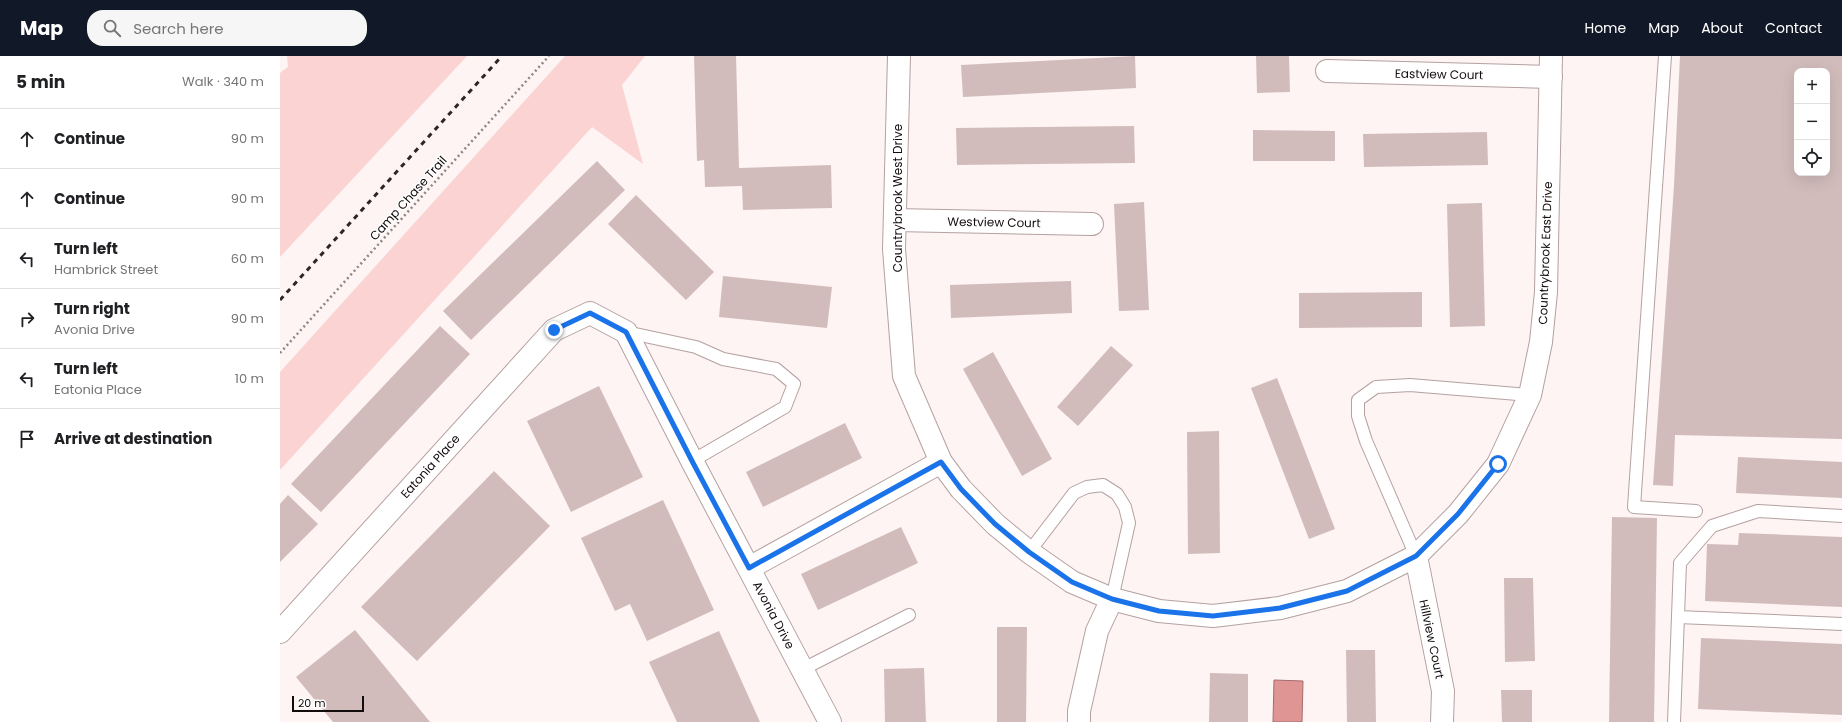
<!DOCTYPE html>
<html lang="en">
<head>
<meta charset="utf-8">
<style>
	:root { --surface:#fff; --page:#f6f6f6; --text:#202124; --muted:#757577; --line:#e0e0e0; --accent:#111827 }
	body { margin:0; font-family:Poppins,sans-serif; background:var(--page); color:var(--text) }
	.controls { position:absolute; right:12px; top:12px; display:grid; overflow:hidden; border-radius:8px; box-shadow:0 4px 16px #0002 }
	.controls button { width:36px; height:36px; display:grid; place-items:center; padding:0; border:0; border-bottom:1px solid var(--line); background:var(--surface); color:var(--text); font:20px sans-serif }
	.scale { position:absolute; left:12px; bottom:10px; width:72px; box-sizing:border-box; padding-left:4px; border:2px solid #130c0c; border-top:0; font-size:11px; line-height:14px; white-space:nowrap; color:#130c0c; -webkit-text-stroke:3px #fff; paint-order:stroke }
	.stop { position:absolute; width:12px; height:12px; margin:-9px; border:3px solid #1a73e8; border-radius:50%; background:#fff }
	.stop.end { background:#1a73e8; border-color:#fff; box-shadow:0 1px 4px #0008 }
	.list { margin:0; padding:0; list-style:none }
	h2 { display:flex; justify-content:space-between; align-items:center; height:52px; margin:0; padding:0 16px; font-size:17px }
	h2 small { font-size:13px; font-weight:400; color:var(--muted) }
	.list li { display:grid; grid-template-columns:26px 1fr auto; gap:12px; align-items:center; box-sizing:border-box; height:60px; padding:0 16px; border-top:1px solid var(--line) }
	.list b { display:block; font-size:15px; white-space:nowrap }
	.list p { margin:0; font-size:13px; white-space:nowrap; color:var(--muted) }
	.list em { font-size:13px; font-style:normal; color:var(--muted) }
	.icon { flex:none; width:22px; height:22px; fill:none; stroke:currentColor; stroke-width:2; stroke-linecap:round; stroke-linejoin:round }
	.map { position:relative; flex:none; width:1562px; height:666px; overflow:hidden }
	header { display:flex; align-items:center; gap:24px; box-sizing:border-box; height:56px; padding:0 20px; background:var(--accent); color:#fff }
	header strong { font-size:19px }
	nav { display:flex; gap:22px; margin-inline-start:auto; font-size:14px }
	.search { width:280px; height:36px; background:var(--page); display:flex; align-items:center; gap:10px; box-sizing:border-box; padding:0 14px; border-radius:16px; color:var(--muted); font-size:15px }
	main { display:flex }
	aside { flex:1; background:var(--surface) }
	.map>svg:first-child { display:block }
</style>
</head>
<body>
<header>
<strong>Map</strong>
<div class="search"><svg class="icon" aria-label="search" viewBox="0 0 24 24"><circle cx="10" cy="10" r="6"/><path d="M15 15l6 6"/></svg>Search here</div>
<nav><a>Home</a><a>Map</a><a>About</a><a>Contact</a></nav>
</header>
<main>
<aside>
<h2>5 min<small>Walk · 340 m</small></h2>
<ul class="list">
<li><svg class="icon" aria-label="ahead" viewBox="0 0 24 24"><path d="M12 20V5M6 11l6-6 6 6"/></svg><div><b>Continue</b></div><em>90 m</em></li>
<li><svg class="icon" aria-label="ahead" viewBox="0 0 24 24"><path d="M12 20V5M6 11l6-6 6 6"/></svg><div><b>Continue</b></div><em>90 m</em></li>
<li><svg class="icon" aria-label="left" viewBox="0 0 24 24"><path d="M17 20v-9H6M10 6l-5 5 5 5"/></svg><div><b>Turn left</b><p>Hambrick Street</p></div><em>60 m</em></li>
<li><svg class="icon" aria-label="right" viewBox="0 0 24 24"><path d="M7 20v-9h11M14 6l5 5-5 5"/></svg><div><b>Turn right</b><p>Avonia Drive</p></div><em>90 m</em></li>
<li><svg class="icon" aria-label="left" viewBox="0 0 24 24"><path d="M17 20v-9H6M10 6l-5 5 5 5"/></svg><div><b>Turn left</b><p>Eatonia Place</p></div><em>10 m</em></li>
<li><svg class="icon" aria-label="arrive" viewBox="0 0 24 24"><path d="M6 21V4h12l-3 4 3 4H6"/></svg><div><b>Arrive at destination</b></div></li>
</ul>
</aside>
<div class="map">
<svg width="1562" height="666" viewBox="0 0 1562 666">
	<rect width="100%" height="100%" fill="#fdf4f3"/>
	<g fill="#fad3d2">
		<path d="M7 0H187L0 201V17L8 11Z"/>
		<path d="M285 0H365L342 29 363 108 312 71 0 414V316Z"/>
	</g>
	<path fill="#e09595" stroke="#a26c6c" d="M994 624 1023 625 1022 666H993Z"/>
	<g fill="#d1bcbb" fill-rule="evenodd">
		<path d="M414 0H456L459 112 551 109 552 152 463 154 462 130 425 131 424 104 417 105Z"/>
		<path d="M855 0 856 32 683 41 681 9Z"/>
		<path d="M976 0H1009L1010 36 977 37Z"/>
		<path d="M1400 0H1562V383L1395 379 1393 430 1373 429 1394 130ZM1517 15H1547V117H1517Z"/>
		<path d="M854 70 855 107 677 109 676 72Z"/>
		<path d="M973 74 1055 75V105H973Z"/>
		<path d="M1207 76 1208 109 1084 111 1083 78Z"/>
		<path d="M317 105 345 134 191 284 163 255Z"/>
		<path d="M356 139 434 216 406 244 328 168Z"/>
		<path d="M864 146 869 254 839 255 834 148Z"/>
		<path d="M1202 147 1205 270 1170 271 1167 148Z"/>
		<path d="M443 220 552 231 547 272 439 261Z"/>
		<path d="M791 225 792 257 671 262 670 229Z"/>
		<path d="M1142 236V271L1019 272V237Z"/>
		<path d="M160 270 190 298 41 456 11 428Z"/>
		<path d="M831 290 853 309 798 370 777 351Z"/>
		<path d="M713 296 772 403 742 420 683 313Z"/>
		<path d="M997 322 1055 473 1029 483 971 332Z"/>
		<path d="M319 330 363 421 291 456 247 365Z"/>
		<path d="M565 367 582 402 483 451 466 416Z"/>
		<path d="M939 375 940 497 908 498 907 376Z"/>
		<path d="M1458 401 1562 406V442L1456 437Z"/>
		<path d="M214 415 270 470 137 605 81 551Z"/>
		<path d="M8 439 38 468 0 506V448Z"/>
		<path d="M383 444 434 554 367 585 350 548 335 555 301 482Z"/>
		<path d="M1332 461 1377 462 1374 666H1329Z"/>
		<path d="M621 471 638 507 538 554 521 518Z"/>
		<path d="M1459 477 1562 481V551L1425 545 1427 488 1458 489Z"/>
		<path d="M1224 522H1253L1255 605 1225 606Z"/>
		<path d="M717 571H747L746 666H717Z"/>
		<path d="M75 574 150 666H53L16 621Z"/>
		<path d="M439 575 480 666H397L369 606Z"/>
		<path d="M1421 582 1562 588V659L1418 653Z"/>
		<path d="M1066 594H1095L1096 666H1067Z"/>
		<path d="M644 612 646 666H605L604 613Z"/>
		<path d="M930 617 968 618V666H929Z"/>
		<path d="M1221 634H1252V666H1222Z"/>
	</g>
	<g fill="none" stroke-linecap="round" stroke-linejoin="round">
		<defs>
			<g id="service">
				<path d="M1385 0 1354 451 1416 455"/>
				<path d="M346 276 416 291 443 303 496 313 514 328 505 351 412 405"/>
				<path d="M749 496 794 437 807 431 823 429 837 438 845 451 849 467 832 543"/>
				<path d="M1136 500 1086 385 1078 360V344L1096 331 1130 329 1250 339"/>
				<path d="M1398 561 1562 568"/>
				<path d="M523 613 629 559"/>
				<path d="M1394 666 1400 507 1432 470 1478 455 1562 460"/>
			</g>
			<g id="minor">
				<path d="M619 0 614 193 624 320 661 406 681 433 715 468 749 496 792 526 832 543 879 555 933 560 1000 552 1067 535 1136 500 1178 458 1218 408 1250 339 1261 286 1266 236 1271 0"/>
				<path d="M1047 15 1271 21"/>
				<path d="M615 164 812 168"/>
				<path d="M1136 500 1163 635 1162 666"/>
				<path d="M469 512 661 406"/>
				<path d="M0 576 274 274 310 257 346 276 412 405 550 666"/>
				<path d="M799 666V655L817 575 832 543"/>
			</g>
		</defs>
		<use href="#service" stroke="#b5a1a0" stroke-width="14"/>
		<use href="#minor" stroke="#b5a1a0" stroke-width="24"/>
		<path stroke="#8e8685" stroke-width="2.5" stroke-dasharray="2 3" stroke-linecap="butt" d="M0 297 269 0"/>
		<use href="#service" stroke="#fff" stroke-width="12"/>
		<use href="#minor" stroke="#fff" stroke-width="22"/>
		<path stroke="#2e2626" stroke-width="3" stroke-dasharray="5 5" stroke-linecap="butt" d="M0 244 222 0"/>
	</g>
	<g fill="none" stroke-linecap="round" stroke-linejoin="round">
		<path stroke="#1a73e8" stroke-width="5" d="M274 274 310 257 346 276 412 405 469 512 661 406 681 433 715 468 749 496 792 526 832 543 879 555 933 560 1000 552 1067 535 1136 500 1178 458 1218 408"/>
	</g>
	<g text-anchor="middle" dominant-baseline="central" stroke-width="3" stroke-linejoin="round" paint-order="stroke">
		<g font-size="12" fill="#130c0c" stroke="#fff">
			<text transform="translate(1159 18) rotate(1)">Eastview Court</text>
			<text transform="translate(128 142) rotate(-48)">Camp Chase Trail</text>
			<text transform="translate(617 142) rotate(-90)">Countrybrook West Drive</text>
			<text transform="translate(714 166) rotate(1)">Westview Court</text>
			<text transform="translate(1265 197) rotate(-88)">Countrybrook East Drive</text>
			<text transform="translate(150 410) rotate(-48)">Eatonia Place</text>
			<text transform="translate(494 559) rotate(62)">Avonia Drive</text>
			<text transform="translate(1152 583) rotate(78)">Hillview Court</text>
		</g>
	</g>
</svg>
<div class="controls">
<button>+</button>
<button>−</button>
<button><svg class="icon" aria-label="locate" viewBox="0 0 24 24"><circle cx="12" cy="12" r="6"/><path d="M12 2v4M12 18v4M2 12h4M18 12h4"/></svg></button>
</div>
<div class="scale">20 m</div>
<div class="stop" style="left:1218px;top:408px"></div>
<div class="stop end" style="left:274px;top:274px"></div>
</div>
</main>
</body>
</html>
